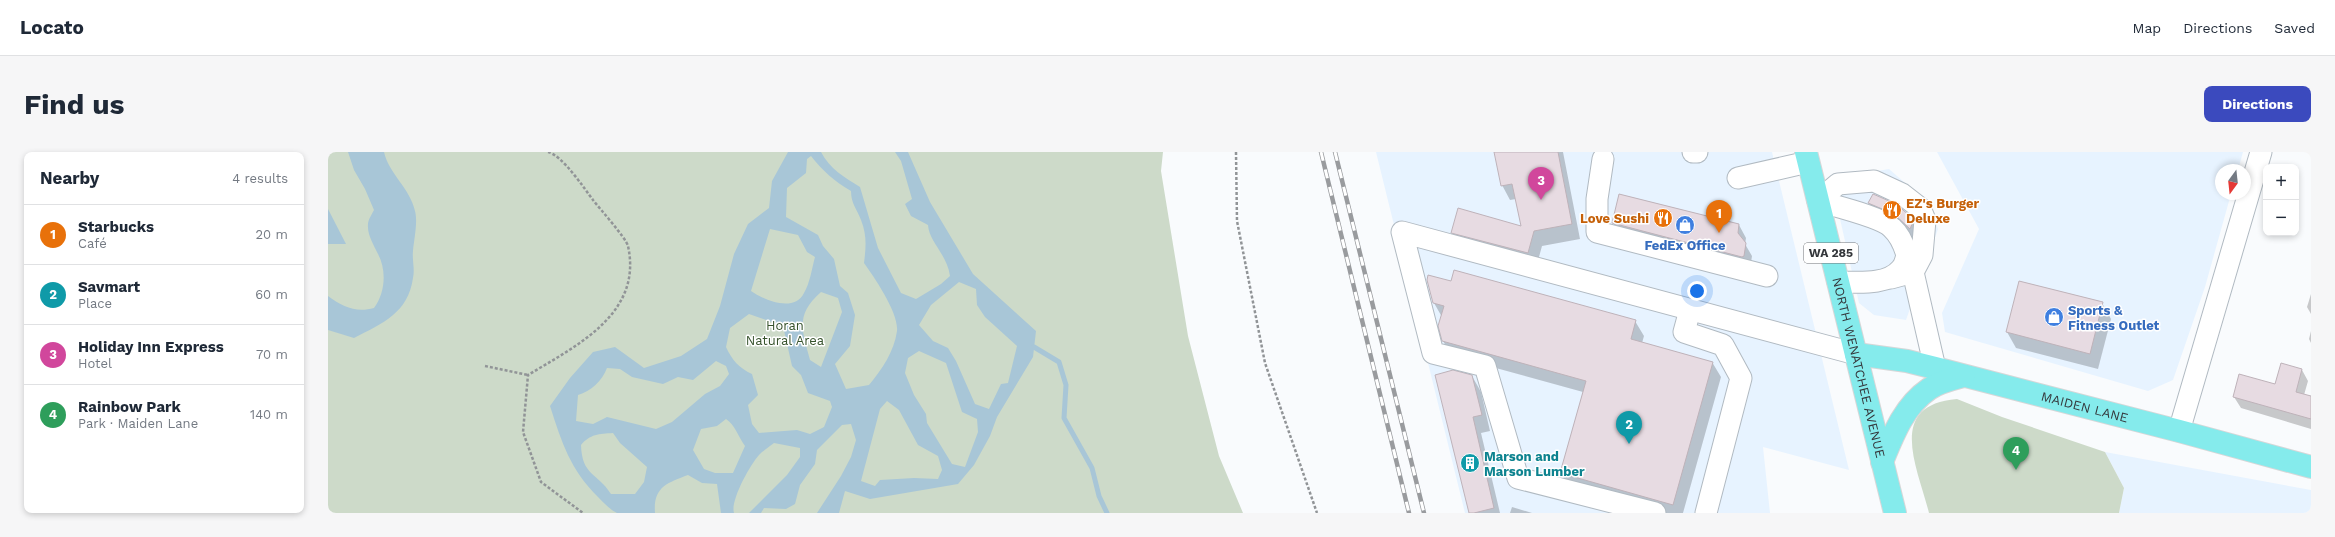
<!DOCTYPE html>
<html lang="en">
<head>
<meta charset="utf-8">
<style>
	:root { --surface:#fff; --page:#f6f6f7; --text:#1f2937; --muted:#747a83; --line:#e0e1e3; --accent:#3b4abe }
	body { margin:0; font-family:"Work Sans",sans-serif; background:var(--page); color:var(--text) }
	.controls { position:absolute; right:12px; top:12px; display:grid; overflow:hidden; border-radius:8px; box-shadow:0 2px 6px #0003 }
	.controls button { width:36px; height:36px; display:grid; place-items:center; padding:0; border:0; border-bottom:1px solid var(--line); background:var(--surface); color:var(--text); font:20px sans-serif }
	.compass { position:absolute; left:1887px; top:12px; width:36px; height:36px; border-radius:50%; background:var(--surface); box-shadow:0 2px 6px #0003; rotate:195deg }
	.you { position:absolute; left:1369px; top:139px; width:14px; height:14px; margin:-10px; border:3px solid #fff; border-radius:50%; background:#1a73e8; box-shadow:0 0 0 6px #1a73e833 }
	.badge { display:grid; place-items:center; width:26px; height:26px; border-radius:50%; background:var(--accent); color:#fff; font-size:13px; font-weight:700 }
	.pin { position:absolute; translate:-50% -33px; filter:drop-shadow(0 1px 2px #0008) }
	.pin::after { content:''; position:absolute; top:21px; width:14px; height:12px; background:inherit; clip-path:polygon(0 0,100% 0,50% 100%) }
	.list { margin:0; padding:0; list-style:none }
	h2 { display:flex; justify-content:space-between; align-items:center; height:52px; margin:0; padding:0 16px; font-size:17px }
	h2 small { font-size:13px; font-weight:400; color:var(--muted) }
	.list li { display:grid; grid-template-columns:26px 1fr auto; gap:12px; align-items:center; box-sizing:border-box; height:60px; padding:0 16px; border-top:1px solid var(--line) }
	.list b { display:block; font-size:15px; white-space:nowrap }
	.list p { margin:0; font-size:13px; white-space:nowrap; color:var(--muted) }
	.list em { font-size:13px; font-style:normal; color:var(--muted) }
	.map { position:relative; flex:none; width:1983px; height:361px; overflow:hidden; border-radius:8px }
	header { display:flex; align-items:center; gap:24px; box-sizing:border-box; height:56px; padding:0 20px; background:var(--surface); border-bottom:1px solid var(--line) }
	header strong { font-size:19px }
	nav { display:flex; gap:22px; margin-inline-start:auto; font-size:14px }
	.intro { display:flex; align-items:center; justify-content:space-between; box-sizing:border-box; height:96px; padding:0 24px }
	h1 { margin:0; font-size:28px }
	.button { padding:10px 18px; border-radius:8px; background:var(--accent); color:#fff; font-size:14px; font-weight:700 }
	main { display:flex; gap:24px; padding:0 24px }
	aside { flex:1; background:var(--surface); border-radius:8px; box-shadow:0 2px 6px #0003 }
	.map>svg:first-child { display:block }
</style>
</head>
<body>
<header>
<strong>Locato</strong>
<nav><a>Map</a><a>Directions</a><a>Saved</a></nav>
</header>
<div class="intro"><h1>Find us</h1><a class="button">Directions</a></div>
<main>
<aside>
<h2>Nearby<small>4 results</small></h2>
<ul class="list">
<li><span class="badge" style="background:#e8710a">1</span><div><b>Starbucks</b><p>Café</p></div><em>20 m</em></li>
<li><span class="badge" style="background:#0f9aa8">2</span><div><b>Savmart</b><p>Place</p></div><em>60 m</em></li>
<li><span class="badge" style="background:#d1479c">3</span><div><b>Holiday Inn Express</b><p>Hotel</p></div><em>70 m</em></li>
<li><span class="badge" style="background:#2e9e5b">4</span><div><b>Rainbow Park</b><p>Park · Maiden Lane</p></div><em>140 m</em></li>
</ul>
</aside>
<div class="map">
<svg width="1983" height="361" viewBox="0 0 1983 361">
	<rect width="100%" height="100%" fill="#f9fbfd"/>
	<g fill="#e7f3ff">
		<path d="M1048 0H1444L1521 318 1435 295 1442 361H1137Z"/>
		<path d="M1609 0H1915L1910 18H1893V42H1903L1877 135 1845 228 1820 239 1617 180 1614 161 1651 77Z"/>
		<path d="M1561 17 1600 51 1610 77 1578 168 1546 163 1531 151 1503 27Z"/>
		<path d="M1777 300 1983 338V361H1791L1796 336Z"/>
	</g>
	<g fill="#cddac9">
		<path d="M0 0H835L833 19 860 184 891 304 915 361H0Z"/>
		<path d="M1629 247 1674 265 1777 300 1796 336 1791 361H1601C1590 316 1557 253 1629 247Z"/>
	</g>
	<g fill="#a8c6d7" fill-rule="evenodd">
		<path d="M20 0H56C61 22 82 36 87 59 90 70 86 87 85 99 84 108 87 117 85 126 80 161 55 171 26 186L0 178V144C15 155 28 161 46 156 57 141 59 119 50 102 46 93 39 83 40 72 40 68 44 62 46 58L37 37 26 18Z"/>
		<path d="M460 0H493C502 17 516 25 532 35L550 96 573 141 588 147 613 132 622 124C619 102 601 90 600 73L583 64 577 52 584 47 573 9 567 0H580L602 50 645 122 708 179 705 205 669 265 662 284 646 313 630 332 542 347 517 339 511 361H489L513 324 523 305 528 288 523 272 514 273 489 298 487 312 472 333 467 352 458 357 436 356 433 361H421L459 323 472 305V296L446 291C441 295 436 298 431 303 422 313 402 349 406 361H393L389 332 374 331 360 323C339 331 325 335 327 361H289C281 357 276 351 270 345 242 317 234 291 222 254L242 226 265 200 287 195 316 216 353 204 379 187 392 154 406 102 420 72 441 56 444 29ZM483 4C495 19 506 29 523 39 523 52 529 57 533 68 539 83 538 95 536 111 546 125 571 161 569 179 566 200 554 217 541 233L518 237 507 212 522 194 527 163 520 141 512 134 506 107 495 94 490 83 458 65 459 36 478 21 479 7ZM442 77 470 83 479 100 487 105C484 116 482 131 476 141 466 161 436 148 423 139ZM631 130 648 137 649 153 657 165 689 194 680 231 673 232 661 257 647 252 628 209 620 196 605 189 591 173 603 153ZM493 140 510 146 514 160 493 215 482 208C474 178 467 163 493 140ZM421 162 455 174 464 214 473 223 480 241 502 249 504 255 496 275 482 282 469 278 431 281 424 272 420 253 430 243 424 222C411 216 404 208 398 195L402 176ZM591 199 618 211 634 260 649 267 650 280 637 315 624 312 599 271 598 262 586 243 577 221 580 206ZM388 209 398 214 401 222 392 234 377 242 344 270 328 277 279 265 265 272 248 269 250 243C263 239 274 229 279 216L292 217 304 225 335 232 350 225 365 228ZM559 249 571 258 590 293 610 304 614 318 610 327 586 326 552 328 547 334 533 329 552 257ZM398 267C407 273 410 284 417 294L405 321H387L376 317 365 298 373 277 389 274ZM285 281 292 291 319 315 316 330 307 342H283C269 320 254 324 253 293 262 282 271 282 285 281Z"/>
		<path d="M0 57 18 92H0Z"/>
	</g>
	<g fill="#0003">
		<path d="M1174 0H1235L1252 87 1214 94 1208 116 1133 96 1125 81 1194 75 1188 47 1182 48 1174 33Z"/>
		<path d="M1292 43 1411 73 1418 86 1417 92 1424 104 1422 117 1292 84 1285 71Z"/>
		<path d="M1541 51 1581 64 1591 80V92L1576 78 1550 67Z"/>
		<path d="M1983 142V162L1979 155Z"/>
		<path d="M1106 151 1307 169 1316 184 1314 191 1384 210 1393 225 1355 361H1331L1241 336 1233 321 1255 240 1124 204 1115 189 1114 165Z"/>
		<path d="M1774 151 1783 167 1770 217 1688 196 1679 180Z"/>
		<path d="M1983 179V191L1981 187Z"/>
		<path d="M1974 218 1980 229 1976 243 1983 245V277L1913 256 1906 245 1947 233Z"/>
		<path d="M1144 224 1153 240 1162 279 1153 281 1172 361H1142Z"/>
		<path d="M1184 355 1204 361H1182Z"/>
	</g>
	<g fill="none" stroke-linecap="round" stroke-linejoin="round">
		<path stroke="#a8c6d7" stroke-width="5" d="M706 195 731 210 738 233 736 266 764 316 771 344 779 361"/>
	</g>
	<g fill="#e7dbe2" stroke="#beb2b9">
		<path d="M1166 0H1230L1244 72 1206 79 1200 101 1123 81 1130 56 1193 74 1184 32 1173 34Z"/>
		<path d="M1291 42 1411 72 1410 81 1418 91 1416 104 1414 105 1284 71Z"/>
		<path d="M1545 42 1568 52 1582 64 1585 70 1582 77 1566 62 1540 51Z"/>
		<path d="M1126 118 1308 168 1303 187 1385 210 1345 353 1232 321 1258 229 1114 189 1110 174 1116 154 1105 151 1099 128 1100 123 1123 129Z"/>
		<path d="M1691 129 1775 150 1762 202 1678 180Z"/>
		<path d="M1953 211 1974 217 1968 240 1983 244V267L1905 245 1911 222 1947 232Z"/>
		<path d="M1125 218 1144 223 1154 263 1145 265 1166 356 1146 361H1141L1107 223Z"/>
	</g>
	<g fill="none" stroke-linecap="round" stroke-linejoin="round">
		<defs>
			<g id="minor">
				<path d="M1365 0H1369"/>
				<path d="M1275 7 1269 47V80L1439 124"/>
				<path d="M1410 26 1480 10"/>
				<path d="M1490 49 1510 32 1546 29 1574 42 1592 56 1597 68 1594 103 1585 120 1563 126"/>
				<path d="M1490 49C1506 54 1554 65 1564 76 1572 83 1576 93 1579 103 1578 107 1576 114 1573 117 1559 134 1529 130 1510 130"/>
				<path d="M1585 120 1607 216"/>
				<path d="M1362 158 1356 180 1395 193 1413 226 1378 361"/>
				<path d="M1851 279 1933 0"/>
				<path d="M1327 361 1190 326 1157 214 1105 201 1074 80 1528 202"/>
			</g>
			<g id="major">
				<path id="s1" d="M1478 0 1567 361"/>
				<path id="s2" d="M1528 202 1579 209 1607 216 1851 279 1983 315"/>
				<path d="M1554 310C1565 283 1576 254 1601 237 1611 230 1625 227 1636 224"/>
			</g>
		</defs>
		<use href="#minor" stroke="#b1bac2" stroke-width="23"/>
		<use href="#major" stroke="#d6d7d8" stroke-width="24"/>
		<g stroke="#919497" stroke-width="2.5" stroke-dasharray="3 2" stroke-linecap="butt">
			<path d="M220 0C234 3 256 36 265 48 272 57 298 86 300 94 315 162 248 194 200 223L195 280 213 330 255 361"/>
			<path d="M908 0 909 69 937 211 989 361"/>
			<path d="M157 214 200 223"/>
		</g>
		<use href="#minor" stroke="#fff" stroke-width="21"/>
		<use href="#major" stroke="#85ebec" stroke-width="22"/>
		<defs>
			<g id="rail">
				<path d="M993 0 1081 361"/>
				<path d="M1007 0 1096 361"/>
			</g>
		</defs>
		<use href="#rail" stroke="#999b9e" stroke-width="4.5"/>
		<use href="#rail" stroke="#fff" stroke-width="3" stroke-dasharray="9" stroke-linecap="butt"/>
	</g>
	<defs>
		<symbol id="restaurant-disc" viewBox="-11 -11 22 22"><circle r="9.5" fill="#e8710a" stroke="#fff"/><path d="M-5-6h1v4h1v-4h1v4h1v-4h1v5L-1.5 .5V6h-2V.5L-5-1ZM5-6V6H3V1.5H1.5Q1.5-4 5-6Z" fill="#fff"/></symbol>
		<symbol id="shop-disc" viewBox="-11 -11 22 22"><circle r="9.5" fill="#3f7fe0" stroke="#fff"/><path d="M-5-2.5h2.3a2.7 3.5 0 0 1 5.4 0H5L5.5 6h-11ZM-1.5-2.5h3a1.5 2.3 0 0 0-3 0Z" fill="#fff"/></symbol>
		<symbol id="building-disc" viewBox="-11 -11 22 22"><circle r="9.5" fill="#0f9aa8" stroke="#fff"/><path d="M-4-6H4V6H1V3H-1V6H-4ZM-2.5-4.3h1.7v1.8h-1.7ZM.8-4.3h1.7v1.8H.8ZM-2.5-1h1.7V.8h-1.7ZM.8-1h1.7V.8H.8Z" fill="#fff"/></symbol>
	</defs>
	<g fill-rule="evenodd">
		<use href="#restaurant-disc" x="1553" y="47" width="22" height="22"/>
		<use href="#restaurant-disc" x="1324" y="55" width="22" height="22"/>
		<use href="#shop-disc" x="1346" y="62" width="22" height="22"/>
		<use href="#shop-disc" x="1715" y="154" width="22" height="22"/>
		<use href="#building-disc" x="1131" y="300" width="22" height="22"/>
	</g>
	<g text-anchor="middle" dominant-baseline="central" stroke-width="3" stroke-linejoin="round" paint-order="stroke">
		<rect fill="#fff" stroke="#717376" stroke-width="1" x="1476" y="91" width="54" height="20" rx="3"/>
		<g font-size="12" font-weight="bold" fill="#34373b">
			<text x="1503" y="101">WA 285</text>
		</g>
		<g font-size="13" font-weight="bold" fill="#c56008" stroke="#fff" text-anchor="start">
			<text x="1578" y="51">EZ's Burger<tspan x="1578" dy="15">Deluxe</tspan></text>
			<text x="1321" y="66" text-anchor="end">Love Sushi</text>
		</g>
		<g font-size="13" font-weight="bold" fill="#366cbe" stroke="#fff">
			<text x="1357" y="93">FedEx Office</text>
			<text x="1740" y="158" text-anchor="start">Sports &amp;<tspan x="1740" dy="15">Fitness Outlet</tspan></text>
		</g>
		<g font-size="13" fill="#36522c" stroke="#fff">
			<text x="457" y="173">Horan<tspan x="457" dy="15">Natural Area</tspan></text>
		</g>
		<g font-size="13" fill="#34373b" stroke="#fff">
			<text stroke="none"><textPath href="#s1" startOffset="222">NORTH WENATCHEE AVENUE</textPath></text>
			<text stroke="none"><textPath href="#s2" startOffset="235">MAIDEN LANE</textPath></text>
		</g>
		<g font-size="13" font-weight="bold" fill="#0d838f" stroke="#fff" text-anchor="start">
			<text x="1156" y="304">Marson and<tspan x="1156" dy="15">Marson Lumber</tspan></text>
		</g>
	</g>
</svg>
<div class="controls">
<button>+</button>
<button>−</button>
</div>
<svg class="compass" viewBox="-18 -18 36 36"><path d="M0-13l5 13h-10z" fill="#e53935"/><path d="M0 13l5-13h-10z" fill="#747a83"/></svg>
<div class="you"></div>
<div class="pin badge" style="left:1391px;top:81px;background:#e8710a">1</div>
<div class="pin badge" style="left:1301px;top:292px;background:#0f9aa8">2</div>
<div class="pin badge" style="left:1213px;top:48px;background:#d1479c">3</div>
<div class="pin badge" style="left:1688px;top:318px;background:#2e9e5b">4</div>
</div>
</main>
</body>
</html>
